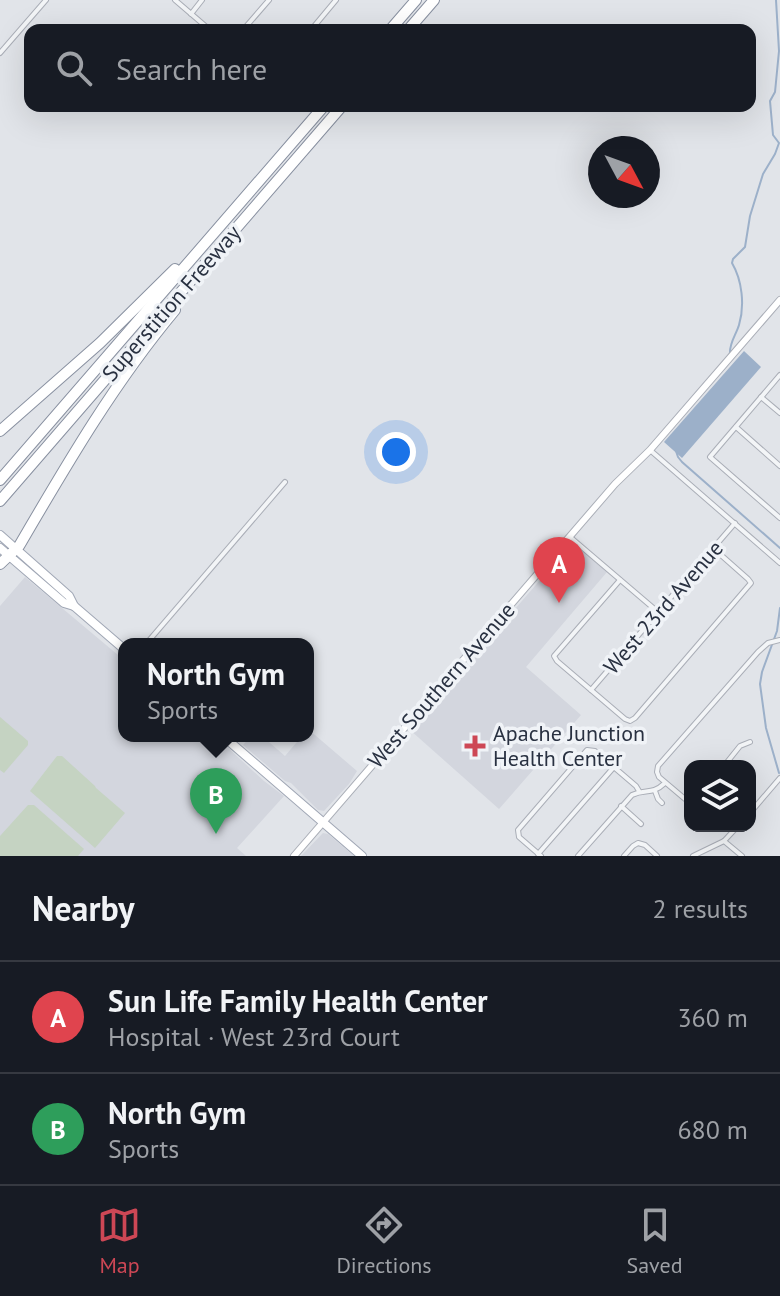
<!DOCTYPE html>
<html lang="en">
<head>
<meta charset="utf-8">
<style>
	:root { --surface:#171b24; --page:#20242c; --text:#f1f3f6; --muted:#9ea1a6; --line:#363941; --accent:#cd4755 }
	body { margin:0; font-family:"PT Sans",sans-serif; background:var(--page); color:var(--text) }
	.controls { position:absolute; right:24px; bottom:24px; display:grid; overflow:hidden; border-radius:16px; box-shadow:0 8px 32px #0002 }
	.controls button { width:72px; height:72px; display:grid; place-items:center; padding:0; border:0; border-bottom:2px solid var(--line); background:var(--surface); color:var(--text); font:40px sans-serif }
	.compass { position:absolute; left:588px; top:136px; width:72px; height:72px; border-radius:50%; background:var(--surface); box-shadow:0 8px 32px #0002; rotate:131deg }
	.you { position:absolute; left:396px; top:452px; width:28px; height:28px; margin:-20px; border:6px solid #fff; border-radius:50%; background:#1a73e8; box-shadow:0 0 0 12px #1a73e833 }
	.badge { display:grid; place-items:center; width:52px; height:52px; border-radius:50%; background:var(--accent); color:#fff; font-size:26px; font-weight:700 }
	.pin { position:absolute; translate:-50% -66px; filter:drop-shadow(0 2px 4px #0008) }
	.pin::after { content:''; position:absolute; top:42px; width:28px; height:24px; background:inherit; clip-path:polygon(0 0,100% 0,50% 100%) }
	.popup { position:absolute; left:118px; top:638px; width:196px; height:104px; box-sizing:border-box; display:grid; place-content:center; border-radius:16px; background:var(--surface); filter:drop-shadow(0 2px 6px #0005); font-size:26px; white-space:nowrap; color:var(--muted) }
	.popup b { font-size:30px; color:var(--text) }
	.popup::after { content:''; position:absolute; left:50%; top:100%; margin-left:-16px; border:16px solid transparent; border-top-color:var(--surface) }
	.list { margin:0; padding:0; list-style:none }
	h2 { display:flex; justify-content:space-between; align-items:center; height:104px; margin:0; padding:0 32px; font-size:34px }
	h2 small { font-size:26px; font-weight:400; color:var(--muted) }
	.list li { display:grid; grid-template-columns:52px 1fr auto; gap:24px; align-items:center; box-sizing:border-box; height:112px; padding:0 32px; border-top:2px solid var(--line) }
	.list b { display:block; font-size:30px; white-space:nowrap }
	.list p { margin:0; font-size:26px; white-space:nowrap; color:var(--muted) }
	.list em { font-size:26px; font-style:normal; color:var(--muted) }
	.icon { flex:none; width:44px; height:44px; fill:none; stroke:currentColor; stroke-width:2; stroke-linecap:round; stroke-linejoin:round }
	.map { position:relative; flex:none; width:780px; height:856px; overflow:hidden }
	.search { position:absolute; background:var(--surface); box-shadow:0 8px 32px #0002; left:24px; right:24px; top:24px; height:88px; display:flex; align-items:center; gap:20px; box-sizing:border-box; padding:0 28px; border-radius:16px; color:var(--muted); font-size:30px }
	.sheet { height:328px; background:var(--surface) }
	nav { display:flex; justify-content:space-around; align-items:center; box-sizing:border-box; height:112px; border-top:2px solid var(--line); background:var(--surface); font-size:22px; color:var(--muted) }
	nav a { display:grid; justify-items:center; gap:4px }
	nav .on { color:var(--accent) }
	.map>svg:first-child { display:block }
</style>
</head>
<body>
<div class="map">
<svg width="780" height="856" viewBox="0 0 780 856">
	<rect width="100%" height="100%" fill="#e1e4e9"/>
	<g fill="#d3d6de">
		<path d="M573 546 578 547 607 572 526 667 581 715 499 809 410 730 567 549Z"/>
		<path d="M25 577 124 660V736H215L264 781 284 796 237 848 246 856H0V606Z"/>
		<path d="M308 729 357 771 349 784 324 811 318 810 291 783 285 781 243 745 251 736H262L285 756 302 736H308Z"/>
		<path d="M323 833 328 834 354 856H301Z"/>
	</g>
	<g fill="#c5d3c2">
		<path d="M0 717 28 741V745L4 773 0 770Z"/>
		<path d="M57 756H62L95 786 96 788 125 813 95 848 30 791Z"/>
		<path d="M28 805H34L84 849 78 856H0V836Z"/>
	</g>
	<path fill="#9cb0c9" d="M744 351 761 367 682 458 664 442Z"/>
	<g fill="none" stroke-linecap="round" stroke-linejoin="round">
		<g stroke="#9cb0c9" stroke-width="2">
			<path d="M730 354C729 343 736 335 739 325 745 305 742 280 732 263L733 259 745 247 750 216 763 174 775 154 779 143 773 135 770 101 775 92 779 51 776 0"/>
			<path d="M676 451 678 457 682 462 780 548"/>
			<path d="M779 773 766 728 760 684 762 672 777 631 780 608"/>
		</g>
		<defs>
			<g id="minor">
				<path d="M175 0 210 30"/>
				<path d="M191 14 202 0"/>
				<path d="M243 30 269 0"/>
				<path d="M311 30 336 0"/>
				<path d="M0 53 46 0"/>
				<path d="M780 375 710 457 780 518"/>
				<path d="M761 397 780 413"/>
				<path d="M736 427 780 466"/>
				<path d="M650 450 780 563"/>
				<path d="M570 537 658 612"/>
				<path d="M620 580 554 656 557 661 625 719 630 721 635 718 751 583 748 579 713 548"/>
				<path d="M146 644 285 482"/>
				<path d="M591 690 735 523"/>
				<path d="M724 766 740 746 750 742"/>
				<path d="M655 791 658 799 662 803"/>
				<path d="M690 801 685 799 659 777 657 772 658 766 758 652 768 643 780 640"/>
				<path d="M621 806 641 824"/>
				<path d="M750 813 780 778"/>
				<path d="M724 841 742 856"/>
				<path d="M538 854 614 767"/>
				<path d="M541 856 519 837 518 830 587 750 595 751 636 786 639 791"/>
				<path d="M578 856 632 795C646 788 651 796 665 783"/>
				<path d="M624 856 633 846 638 843 645 845 657 856"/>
				<path d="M693 856 724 841 738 826"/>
			</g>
			<path id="secondary" d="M294 856 615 484 650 450 780 300"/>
			<g id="primary">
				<path d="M0 535 60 588 69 596 74 606 124 649"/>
				<path d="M0 548 64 603 74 606"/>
				<path d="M223 736 362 856"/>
			</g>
			<g id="motorway">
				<path d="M390 30 416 0"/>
				<path d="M408 30 434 0"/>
				<path d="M0 431 100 343 175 269"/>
				<path d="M0 480 324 106"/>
				<path d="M0 501 342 106"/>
				<path d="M0 564 19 546C67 464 114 383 175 310"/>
			</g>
		</defs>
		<use href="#minor" stroke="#aaaeb7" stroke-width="6"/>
		<use href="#secondary" stroke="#aaaeb7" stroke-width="8"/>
		<use href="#primary" stroke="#a0a7b5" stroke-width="10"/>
		<use href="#motorway" stroke="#8890a0" stroke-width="12"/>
		<use href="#minor" stroke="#f3f5f7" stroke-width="4"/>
		<use href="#secondary" stroke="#fff" stroke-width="6"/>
		<use href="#primary" stroke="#fff" stroke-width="8"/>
		<use href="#motorway" stroke="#fff" stroke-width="10"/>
	</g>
	<path fill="#cd4755" stroke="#f0f3f7" stroke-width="3" d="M471 734h8v8h8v8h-8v8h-8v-8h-8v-8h8z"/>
	<g text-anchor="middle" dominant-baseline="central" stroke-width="7" stroke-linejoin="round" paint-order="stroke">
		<g font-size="22" fill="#293141" stroke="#f0f3f7">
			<text transform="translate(171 303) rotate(-49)">Superstition Freeway</text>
			<text transform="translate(663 607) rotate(-49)">West 23rd Avenue</text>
			<text transform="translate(441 685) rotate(-49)">West Southern Avenue</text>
		</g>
		<g font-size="22" fill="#293141" stroke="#f0f3f7" text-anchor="start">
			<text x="493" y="733">Apache Junction<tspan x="493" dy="25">Health Center</tspan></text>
		</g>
	</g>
</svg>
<div class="controls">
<button><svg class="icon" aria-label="layers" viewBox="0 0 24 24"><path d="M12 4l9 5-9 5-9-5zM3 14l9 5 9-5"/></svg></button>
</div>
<svg class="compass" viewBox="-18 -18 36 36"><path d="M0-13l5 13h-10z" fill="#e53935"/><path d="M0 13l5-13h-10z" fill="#9ea1a6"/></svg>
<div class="you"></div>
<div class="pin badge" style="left:559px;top:603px;background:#e0444e">A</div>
<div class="pin badge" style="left:216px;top:834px;background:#2e9e5b">B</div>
<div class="popup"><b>North Gym</b>Sports</div>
<div class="search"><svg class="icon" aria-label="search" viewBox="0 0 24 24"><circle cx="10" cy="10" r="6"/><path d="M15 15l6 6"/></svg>Search here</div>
</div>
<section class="sheet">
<h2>Nearby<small>2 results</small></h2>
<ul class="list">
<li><span class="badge" style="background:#e0444e">A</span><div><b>Sun Life Family Health Center</b><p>Hospital · West 23rd Court</p></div><em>360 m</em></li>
<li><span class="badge" style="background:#2e9e5b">B</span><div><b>North Gym</b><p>Sports</p></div><em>680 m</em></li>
</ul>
</section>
<nav>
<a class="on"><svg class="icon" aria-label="map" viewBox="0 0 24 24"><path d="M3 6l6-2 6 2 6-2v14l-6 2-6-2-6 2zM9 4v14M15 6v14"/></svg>Map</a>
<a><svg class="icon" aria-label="directions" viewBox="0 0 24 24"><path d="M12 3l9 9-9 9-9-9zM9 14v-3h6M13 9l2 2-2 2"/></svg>Directions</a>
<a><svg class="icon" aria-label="saved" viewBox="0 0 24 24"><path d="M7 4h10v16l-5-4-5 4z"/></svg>Saved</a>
</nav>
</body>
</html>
